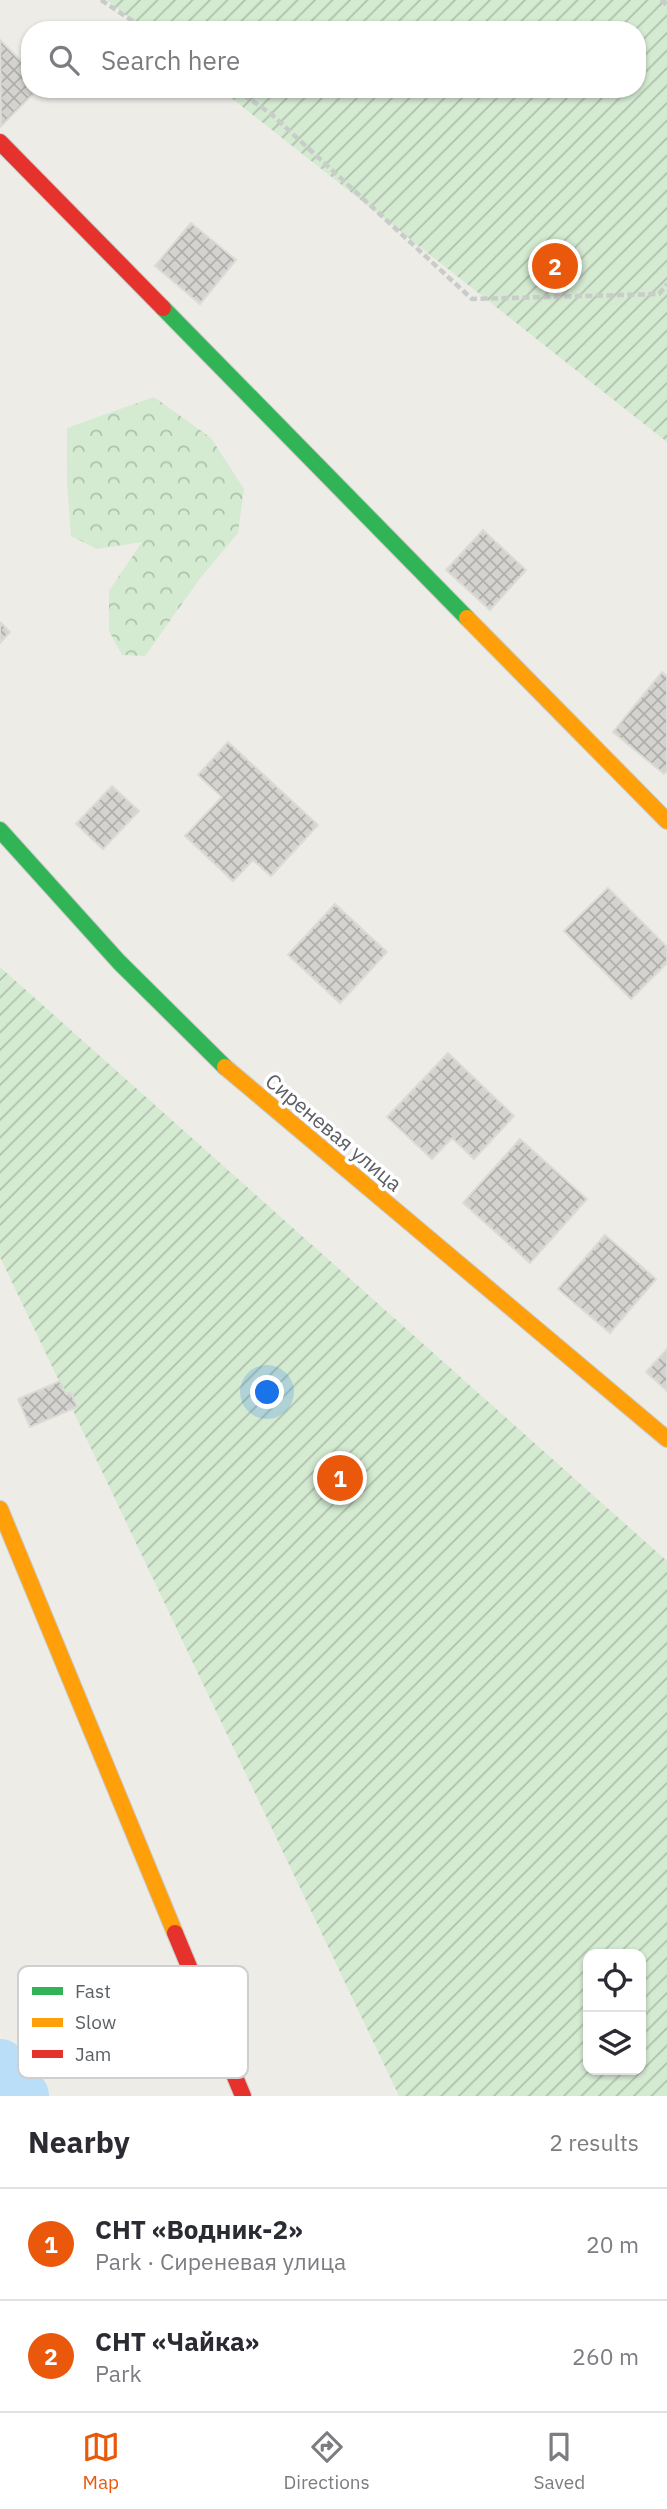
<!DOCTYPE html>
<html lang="en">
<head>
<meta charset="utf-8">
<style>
	:root { --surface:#fff; --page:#f2f2f3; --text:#2b2b33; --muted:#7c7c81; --line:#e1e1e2; --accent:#ea580c }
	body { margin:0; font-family:"IBM Plex Sans",sans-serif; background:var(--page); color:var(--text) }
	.controls { position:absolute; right:21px; bottom:21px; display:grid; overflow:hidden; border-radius:14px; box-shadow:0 2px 5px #0004 }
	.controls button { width:63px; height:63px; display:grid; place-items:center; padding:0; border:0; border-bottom:2px solid var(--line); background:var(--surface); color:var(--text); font:35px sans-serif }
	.you { position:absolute; left:268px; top:1393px; width:24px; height:24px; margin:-18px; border:5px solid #fff; border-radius:50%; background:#1a73e8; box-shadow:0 0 0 10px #1a73e833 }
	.badge { display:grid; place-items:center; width:46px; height:46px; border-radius:50%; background:var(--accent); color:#fff; font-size:23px; font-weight:700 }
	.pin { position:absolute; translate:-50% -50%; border:4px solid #fff; box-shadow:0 2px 7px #0006 }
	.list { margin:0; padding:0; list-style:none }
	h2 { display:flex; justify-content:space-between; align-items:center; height:91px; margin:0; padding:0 28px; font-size:30px }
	h2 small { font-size:23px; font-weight:400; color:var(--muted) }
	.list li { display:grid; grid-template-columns:46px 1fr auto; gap:21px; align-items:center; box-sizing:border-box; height:112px; padding:0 28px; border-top:2px solid var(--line) }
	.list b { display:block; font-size:26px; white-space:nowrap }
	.list p { margin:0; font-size:23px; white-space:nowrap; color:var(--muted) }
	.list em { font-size:23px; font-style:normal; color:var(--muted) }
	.icon { flex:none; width:38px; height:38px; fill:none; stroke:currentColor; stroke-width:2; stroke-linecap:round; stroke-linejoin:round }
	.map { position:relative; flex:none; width:667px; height:2096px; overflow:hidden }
	.search { position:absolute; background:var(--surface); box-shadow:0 2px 5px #0004; left:21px; right:21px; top:21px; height:77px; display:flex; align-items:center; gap:18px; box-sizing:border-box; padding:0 24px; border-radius:28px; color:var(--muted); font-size:26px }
	.sheet { height:315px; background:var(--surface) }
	nav { display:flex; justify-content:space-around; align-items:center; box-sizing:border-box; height:98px; border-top:2px solid var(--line); background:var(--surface); font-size:19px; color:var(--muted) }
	nav a { display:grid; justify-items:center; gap:4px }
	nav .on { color:var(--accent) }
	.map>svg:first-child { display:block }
</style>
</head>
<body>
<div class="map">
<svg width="667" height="2096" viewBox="0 0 667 2096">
	<defs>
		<pattern id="forest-crowns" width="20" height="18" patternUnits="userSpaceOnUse" patternTransform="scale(1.75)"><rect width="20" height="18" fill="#d4ead1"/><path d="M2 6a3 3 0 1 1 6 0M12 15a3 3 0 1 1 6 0" fill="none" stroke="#afc1ad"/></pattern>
		<pattern id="garden-furrows" width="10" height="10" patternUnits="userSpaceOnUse" patternTransform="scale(1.75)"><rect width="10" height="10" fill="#d4ead1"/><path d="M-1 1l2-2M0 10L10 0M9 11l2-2" fill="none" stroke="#afc1ad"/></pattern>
		<pattern id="building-cross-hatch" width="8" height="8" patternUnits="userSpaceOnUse" patternTransform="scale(1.75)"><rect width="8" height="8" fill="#d4d3d0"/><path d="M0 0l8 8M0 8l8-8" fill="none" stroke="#afafad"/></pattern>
	</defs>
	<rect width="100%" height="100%" fill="#edece7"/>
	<path fill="url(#forest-crowns)" d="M154 397 211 438 244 489 238 533 201 577 145 656 122 655 109 631V591L142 542 97 549 71 536 67 481V428Z"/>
	<g fill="url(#garden-furrows)" fill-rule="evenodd">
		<path d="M107 0H667V442L220 89H637V30H144Z"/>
		<path d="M0 967 667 1561V2096H399L0 1257ZM588 1954H641V2070H588Z"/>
	</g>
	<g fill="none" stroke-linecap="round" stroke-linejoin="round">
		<path stroke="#badef8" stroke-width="54" d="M0 2066 22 2096"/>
	</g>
	<g fill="url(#building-cross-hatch)" stroke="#dcdbd6" stroke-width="2">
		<path d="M0 40 30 70V89H38L1 126Z"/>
		<path d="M191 223 236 260 200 304 155 266Z"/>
		<path d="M483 530 526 570 490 610 446 570Z"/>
		<path d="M0 622 10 632 0 643Z"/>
		<path d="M662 672 667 676V771L664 774 613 732Z"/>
		<path d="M228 742 318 825 271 876 253 860 233 881 185 836 222 797 198 775Z"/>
		<path d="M112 786 139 811 103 849 76 824Z"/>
		<path d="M608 888 667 947V963L631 999 564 931Z"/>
		<path d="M335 904 387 952 340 1003 288 955Z"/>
		<path d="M448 1053 514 1116 474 1159 452 1138 432 1159 387 1117Z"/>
		<path d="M520 1139 587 1199 530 1263 463 1203Z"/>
		<path d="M605 1235 656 1279 610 1333 558 1289Z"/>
		<path d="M667 1349V1391L646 1372Z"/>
		<path d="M60 1381 66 1394 71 1392 77 1407 30 1427 18 1399Z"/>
	</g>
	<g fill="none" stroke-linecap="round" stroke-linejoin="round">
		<defs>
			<g id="fast">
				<path d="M163 308 467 618"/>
				<path d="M0 830 119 962 225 1067"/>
			</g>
			<g id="slow">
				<path d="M467 618 667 821"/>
				<path d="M225 1067 667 1439"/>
				<path d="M0 1509 175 1933"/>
			</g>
			<g id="jam">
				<path d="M0 142 163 308"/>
				<path d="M175 1933 243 2096"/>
			</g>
		</defs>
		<use href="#fast" stroke="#c9cac9" stroke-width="18"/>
		<use href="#slow" stroke="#c9cac9" stroke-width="18"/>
		<use href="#jam" stroke="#c9cac9" stroke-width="18"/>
		<g stroke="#c9cdca" stroke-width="4.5" stroke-dasharray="7 3.5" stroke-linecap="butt">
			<path d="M101 0 146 30"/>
			<path d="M661 0 667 5"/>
			<path d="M235 89 270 113 472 299 659 294 667 284"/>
		</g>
		<use href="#fast" stroke="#30b455" stroke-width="16"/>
		<use href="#slow" stroke="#ff9f0a" stroke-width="16"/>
		<use href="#jam" stroke="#e5322d" stroke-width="16"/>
	</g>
	<g text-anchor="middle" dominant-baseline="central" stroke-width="7" stroke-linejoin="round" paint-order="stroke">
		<g font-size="21" fill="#5c6066" stroke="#fff">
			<text transform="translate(334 1132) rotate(40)">Сиреневая улица</text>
		</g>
	</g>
	<rect x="18" y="1966" width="230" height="112" rx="10" fill="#fff" stroke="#cecfd1" stroke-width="2"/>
	<rect x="32" y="1987" width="31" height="8" fill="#30b455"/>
	<rect x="32" y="2018" width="31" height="9" fill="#ff9f0a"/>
	<rect x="32" y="2050" width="31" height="8" fill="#e5322d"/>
	<g font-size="19" fill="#5c6066">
		<text x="75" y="1998">Fast</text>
		<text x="75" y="2029">Slow</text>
		<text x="75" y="2061">Jam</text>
	</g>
</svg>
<div class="controls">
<button><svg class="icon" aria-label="locate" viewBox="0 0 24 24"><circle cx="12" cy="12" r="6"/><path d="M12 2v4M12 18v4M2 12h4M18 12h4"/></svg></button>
<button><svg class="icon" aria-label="layers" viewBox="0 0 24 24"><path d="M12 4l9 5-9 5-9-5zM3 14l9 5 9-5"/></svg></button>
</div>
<div class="you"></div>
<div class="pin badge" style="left:340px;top:1478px">1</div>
<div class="pin badge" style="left:555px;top:266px">2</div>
<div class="search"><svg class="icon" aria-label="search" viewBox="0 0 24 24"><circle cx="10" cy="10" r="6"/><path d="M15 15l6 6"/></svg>Search here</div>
</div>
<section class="sheet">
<h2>Nearby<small>2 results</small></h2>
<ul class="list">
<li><span class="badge">1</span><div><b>СНТ «Водник-2»</b><p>Park · Сиреневая улица</p></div><em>20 m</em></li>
<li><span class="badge">2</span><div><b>СНТ «Чайка»</b><p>Park</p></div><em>260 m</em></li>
</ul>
</section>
<nav>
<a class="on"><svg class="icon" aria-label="map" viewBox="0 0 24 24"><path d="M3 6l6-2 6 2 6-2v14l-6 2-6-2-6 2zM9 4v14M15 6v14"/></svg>Map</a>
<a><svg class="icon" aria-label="directions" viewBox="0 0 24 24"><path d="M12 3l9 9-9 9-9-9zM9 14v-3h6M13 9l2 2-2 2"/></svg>Directions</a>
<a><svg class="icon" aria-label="saved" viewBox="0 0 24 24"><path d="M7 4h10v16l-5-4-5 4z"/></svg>Saved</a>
</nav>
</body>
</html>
